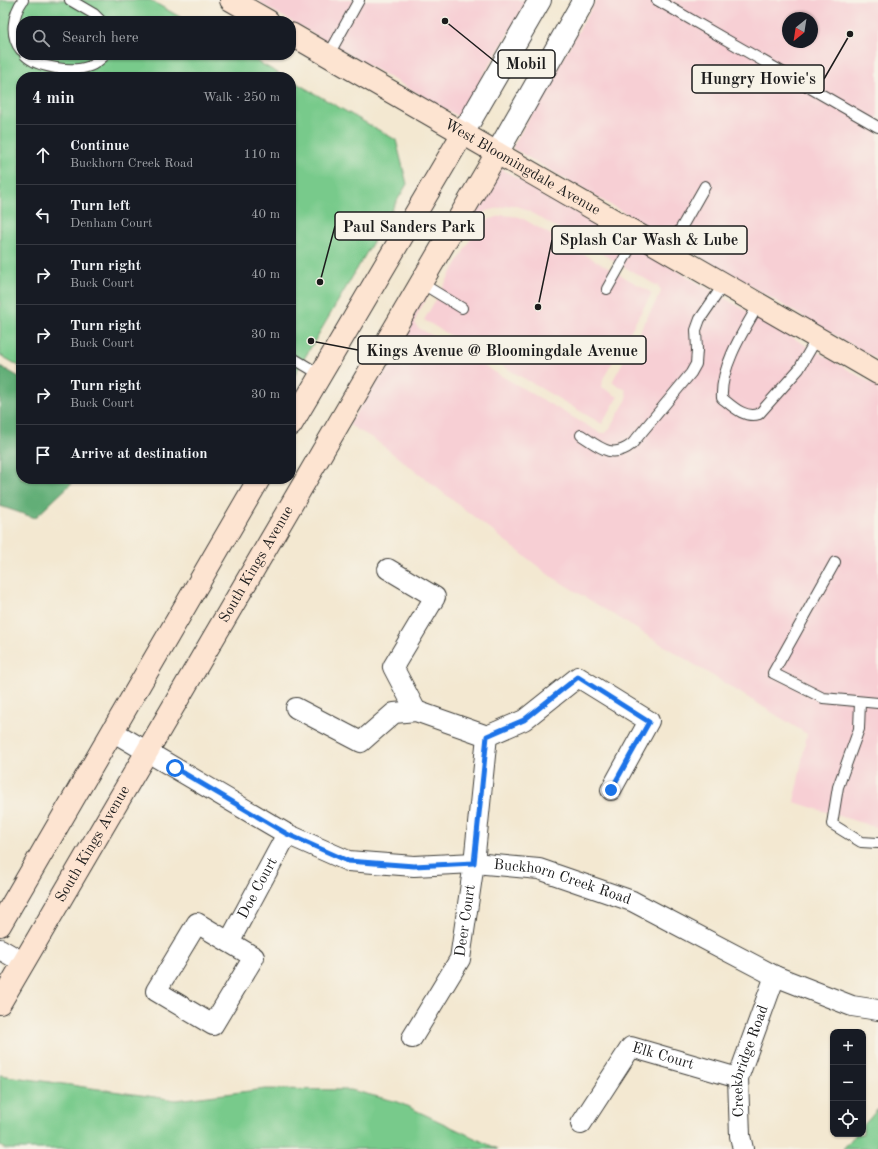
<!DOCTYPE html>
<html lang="en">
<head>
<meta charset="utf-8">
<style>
	:root { --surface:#171b24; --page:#242831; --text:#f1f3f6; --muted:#9ea1a6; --line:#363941 }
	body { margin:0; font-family:"Old Standard TT",serif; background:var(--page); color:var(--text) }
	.controls { position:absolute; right:12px; bottom:12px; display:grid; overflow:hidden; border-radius:8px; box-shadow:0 1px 3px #0004 }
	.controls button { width:36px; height:36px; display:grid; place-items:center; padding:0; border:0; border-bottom:1px solid var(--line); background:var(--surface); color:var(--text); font:20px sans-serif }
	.compass { position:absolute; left:782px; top:12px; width:36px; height:36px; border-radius:50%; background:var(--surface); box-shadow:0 1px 3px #0004; rotate:210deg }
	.stop { position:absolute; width:12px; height:12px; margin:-9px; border:3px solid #1a73e8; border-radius:50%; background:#fff }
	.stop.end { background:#1a73e8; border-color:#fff; box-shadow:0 1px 4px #0008 }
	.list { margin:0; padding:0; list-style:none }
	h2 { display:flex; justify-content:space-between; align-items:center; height:52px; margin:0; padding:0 16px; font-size:17px }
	h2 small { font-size:13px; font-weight:400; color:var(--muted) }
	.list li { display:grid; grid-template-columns:26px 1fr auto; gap:12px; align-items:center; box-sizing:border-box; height:60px; padding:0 16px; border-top:1px solid var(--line) }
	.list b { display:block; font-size:15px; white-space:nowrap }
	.list p { margin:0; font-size:13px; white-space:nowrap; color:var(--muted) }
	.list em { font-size:13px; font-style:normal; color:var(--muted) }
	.icon { flex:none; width:22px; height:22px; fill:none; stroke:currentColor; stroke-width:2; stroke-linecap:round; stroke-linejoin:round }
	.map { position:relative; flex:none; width:878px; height:1149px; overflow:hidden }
	.search { position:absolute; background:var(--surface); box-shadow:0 1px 3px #0004; left:16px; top:16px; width:280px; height:44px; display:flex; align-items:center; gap:10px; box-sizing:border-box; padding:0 14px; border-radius:16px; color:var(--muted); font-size:15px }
	.panel { position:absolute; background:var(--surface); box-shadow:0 1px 3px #0004; left:16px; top:72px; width:280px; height:412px; border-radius:16px }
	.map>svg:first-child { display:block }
</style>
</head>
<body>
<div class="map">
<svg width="878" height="1149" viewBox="0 0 878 1149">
	<rect width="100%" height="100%" fill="#f7f3e8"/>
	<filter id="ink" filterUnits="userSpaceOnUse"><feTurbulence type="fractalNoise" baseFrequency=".025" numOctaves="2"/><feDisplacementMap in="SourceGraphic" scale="8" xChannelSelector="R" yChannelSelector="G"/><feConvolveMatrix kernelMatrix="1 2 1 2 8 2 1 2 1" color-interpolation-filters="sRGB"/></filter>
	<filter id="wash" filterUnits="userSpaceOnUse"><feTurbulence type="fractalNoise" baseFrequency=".012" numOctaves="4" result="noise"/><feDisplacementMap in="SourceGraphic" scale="16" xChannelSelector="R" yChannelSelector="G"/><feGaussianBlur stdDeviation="0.9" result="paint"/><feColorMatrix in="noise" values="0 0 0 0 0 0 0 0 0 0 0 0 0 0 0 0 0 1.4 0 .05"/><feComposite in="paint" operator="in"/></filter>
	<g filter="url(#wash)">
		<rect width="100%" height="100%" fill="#f3e8d1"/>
		<g fill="#f7cfd4" fill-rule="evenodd">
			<path d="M261 0H528L459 117 259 3Z"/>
			<path d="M596 0H878V360L512 148ZM788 18H812V42H788Z"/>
			<path d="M500 168 878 387V828L794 802 807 734 549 575 374 439 349 425ZM512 205 523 208 659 287 661 292 612 382 626 390 627 399 610 428 606 433H600L417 327 415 322 417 315 468 226 486 211Z"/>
			<path d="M503 215 520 217 652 293 603 379 602 387 618 397 602 424 424 320 476 230 488 220Z"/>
		</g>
		<g fill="#78ca8b" stroke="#4a7354">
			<path d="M0 0H150L187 21H21V55H246L285 77H21V367L0 355Z"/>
			<path d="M291 80 396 140 407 184 291 381Z"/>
			<path d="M0 1075 176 1100 265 1089 351 1090 398 1102 498 1149H5L0 1146Z"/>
			<path d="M878 1109V1149H843L856 1134H863V1126Z"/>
		</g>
		<path fill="#62ae77" stroke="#3f654a" d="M0 366 21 378V479H76L35 518 0 506Z"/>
	</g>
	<g filter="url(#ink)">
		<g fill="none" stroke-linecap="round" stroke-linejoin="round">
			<defs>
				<g id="service">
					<path d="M70 0 94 14 101 21"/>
					<path d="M657 0 878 127"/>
					<path d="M21 50C9 35 13 14 23 0"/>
					<path d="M25 55C38 68 73 73 90 66 95 64 101 59 105 55"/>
					<path d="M328 56 359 0"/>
					<path d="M668 251 705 186"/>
					<path d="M421 283 462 308"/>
					<path d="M607 289 638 234"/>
					<path d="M759 304C744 330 720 367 722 398 732 406 745 419 759 414L799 369 817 338"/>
					<path d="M291 357 321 375"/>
					<path d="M581 435C599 447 612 460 632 444L691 373 696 364 697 350 696 330 700 319 724 284"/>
					<path d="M835 562 773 673 823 698 878 703"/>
					<path d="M860 702 859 729 838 787 832 824 861 842 878 843"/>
				</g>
				<g id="minor">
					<path d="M388 569 435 597 393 667 416 711"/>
					<path d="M296 708 361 742 394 713 416 711 487 736"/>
					<path id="s1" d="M112 731 287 834 348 861 414 866 474 863 539 869 632 901 775 976 852 1006 878 1010"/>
					<path d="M487 736 524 720 578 677 649 721 611 790"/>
					<path d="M197 923 254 957 213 1025 156 991Z"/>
					<path id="s2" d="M229 942 287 834"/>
					<path d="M0 949 24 963"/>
					<path id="s3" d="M412 1038 460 959 474 863 487 736"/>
					<path id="s4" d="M581 1124 631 1047 738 1078"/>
					<path id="s5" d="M743 1149 740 1136 738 1078 775 976"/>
				</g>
				<g id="tertiary">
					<path d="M463 133 540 0"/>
					<path d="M497 153 584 0"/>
				</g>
				<g id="secondary">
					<path d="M231 0 268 21"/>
					<path id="s6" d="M291 34 878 373"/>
					<path d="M291 425 463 133"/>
					<path d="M0 925 259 479"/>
					<path id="s7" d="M0 1003 497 153"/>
				</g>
			</defs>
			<use href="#service" stroke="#3c3b37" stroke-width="12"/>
			<use href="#minor" stroke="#3c3b37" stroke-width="22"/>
			<use href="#tertiary" stroke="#3c3b37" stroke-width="24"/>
			<use href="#secondary" stroke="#3c3b37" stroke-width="24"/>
			<use href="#service" stroke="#fff" stroke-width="10"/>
			<use href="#minor" stroke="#fff" stroke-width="20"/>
			<use href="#tertiary" stroke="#fff" stroke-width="22"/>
			<use href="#secondary" stroke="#fde4d1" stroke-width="22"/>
		</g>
	</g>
	<g fill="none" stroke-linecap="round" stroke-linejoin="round" filter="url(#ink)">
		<path stroke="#1a73e8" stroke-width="5" d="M175 768 287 834 348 861 414 866 474 863 487 736 524 720 578 677 649 722 611 790"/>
	</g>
	<g text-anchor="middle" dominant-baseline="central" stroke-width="3" stroke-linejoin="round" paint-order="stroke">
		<g font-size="15" fill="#1c1c1c" stroke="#f7f3e8">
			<text stroke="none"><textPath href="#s6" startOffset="267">West Bloomingdale Avenue</textPath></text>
			<text stroke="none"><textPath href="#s7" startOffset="508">South Kings Avenue</textPath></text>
			<text stroke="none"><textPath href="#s7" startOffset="184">South Kings Avenue</textPath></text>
			<text stroke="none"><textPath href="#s1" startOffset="487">Buckhorn Creek Road</textPath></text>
			<text stroke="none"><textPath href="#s2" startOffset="61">Doe Court</textPath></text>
			<text stroke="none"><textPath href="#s3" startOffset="131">Deer Court</textPath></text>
			<text stroke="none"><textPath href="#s4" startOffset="125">Elk Court</textPath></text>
			<text stroke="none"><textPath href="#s5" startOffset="90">Creekbridge Road</textPath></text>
		</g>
	</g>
	<path fill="none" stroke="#1c1c1c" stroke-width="1.5" d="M445 21L498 64M850 34L824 79M320 282L335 226M538 307L552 240M311 341L358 350"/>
	<g fill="#1c1c1c" stroke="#f7f3e8" stroke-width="1.5">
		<circle cx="445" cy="21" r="4"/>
		<circle cx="850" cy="34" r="4"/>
		<circle cx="320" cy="282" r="4"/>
		<circle cx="538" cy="307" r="4"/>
		<circle cx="311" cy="341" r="4"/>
	</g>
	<g fill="#f7f3e8" stroke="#1c1c1c" stroke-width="1.5">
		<rect x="498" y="50" width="57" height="28" rx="4"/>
		<rect x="692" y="65" width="132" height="28" rx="4"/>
		<rect x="335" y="212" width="149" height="28" rx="4"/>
		<rect x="552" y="226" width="195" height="28" rx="4"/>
		<rect x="358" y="336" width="288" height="28" rx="4"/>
	</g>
	<g font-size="16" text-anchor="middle" font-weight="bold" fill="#1c1c1c">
		<text x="526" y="69">Mobil</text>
		<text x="758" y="84">Hungry Howie's</text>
		<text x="409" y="232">Paul Sanders Park</text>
		<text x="649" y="245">Splash Car Wash &amp; Lube</text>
		<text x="502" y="356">Kings Avenue @ Bloomingdale Avenue</text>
	</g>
</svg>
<div class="controls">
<button>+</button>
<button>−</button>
<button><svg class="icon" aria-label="locate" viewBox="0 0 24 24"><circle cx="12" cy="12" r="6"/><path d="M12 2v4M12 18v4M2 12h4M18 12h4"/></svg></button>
</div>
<svg class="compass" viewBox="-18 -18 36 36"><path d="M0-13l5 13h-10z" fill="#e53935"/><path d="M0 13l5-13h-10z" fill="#9ea1a6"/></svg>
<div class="stop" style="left:175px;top:768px"></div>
<div class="stop end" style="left:611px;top:790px"></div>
<div class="search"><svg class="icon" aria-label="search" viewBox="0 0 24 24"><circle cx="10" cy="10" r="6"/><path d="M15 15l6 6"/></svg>Search here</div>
<section class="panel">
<h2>4 min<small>Walk · 250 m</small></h2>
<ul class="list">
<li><svg class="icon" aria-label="ahead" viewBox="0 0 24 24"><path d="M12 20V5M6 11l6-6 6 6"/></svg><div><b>Continue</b><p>Buckhorn Creek Road</p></div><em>110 m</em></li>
<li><svg class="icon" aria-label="left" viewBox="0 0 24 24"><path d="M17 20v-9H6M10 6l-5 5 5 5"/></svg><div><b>Turn left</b><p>Denham Court</p></div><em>40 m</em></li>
<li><svg class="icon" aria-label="right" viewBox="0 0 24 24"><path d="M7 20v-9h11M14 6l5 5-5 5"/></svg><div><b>Turn right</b><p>Buck Court</p></div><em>40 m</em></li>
<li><svg class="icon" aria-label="right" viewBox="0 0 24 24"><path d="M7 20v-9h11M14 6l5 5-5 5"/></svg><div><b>Turn right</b><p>Buck Court</p></div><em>30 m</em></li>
<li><svg class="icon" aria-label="right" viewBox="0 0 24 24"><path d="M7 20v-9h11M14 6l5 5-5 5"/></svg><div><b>Turn right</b><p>Buck Court</p></div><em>30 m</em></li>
<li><svg class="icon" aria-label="arrive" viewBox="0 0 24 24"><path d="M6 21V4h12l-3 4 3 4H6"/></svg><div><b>Arrive at destination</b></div></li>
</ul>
</section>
</div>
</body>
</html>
